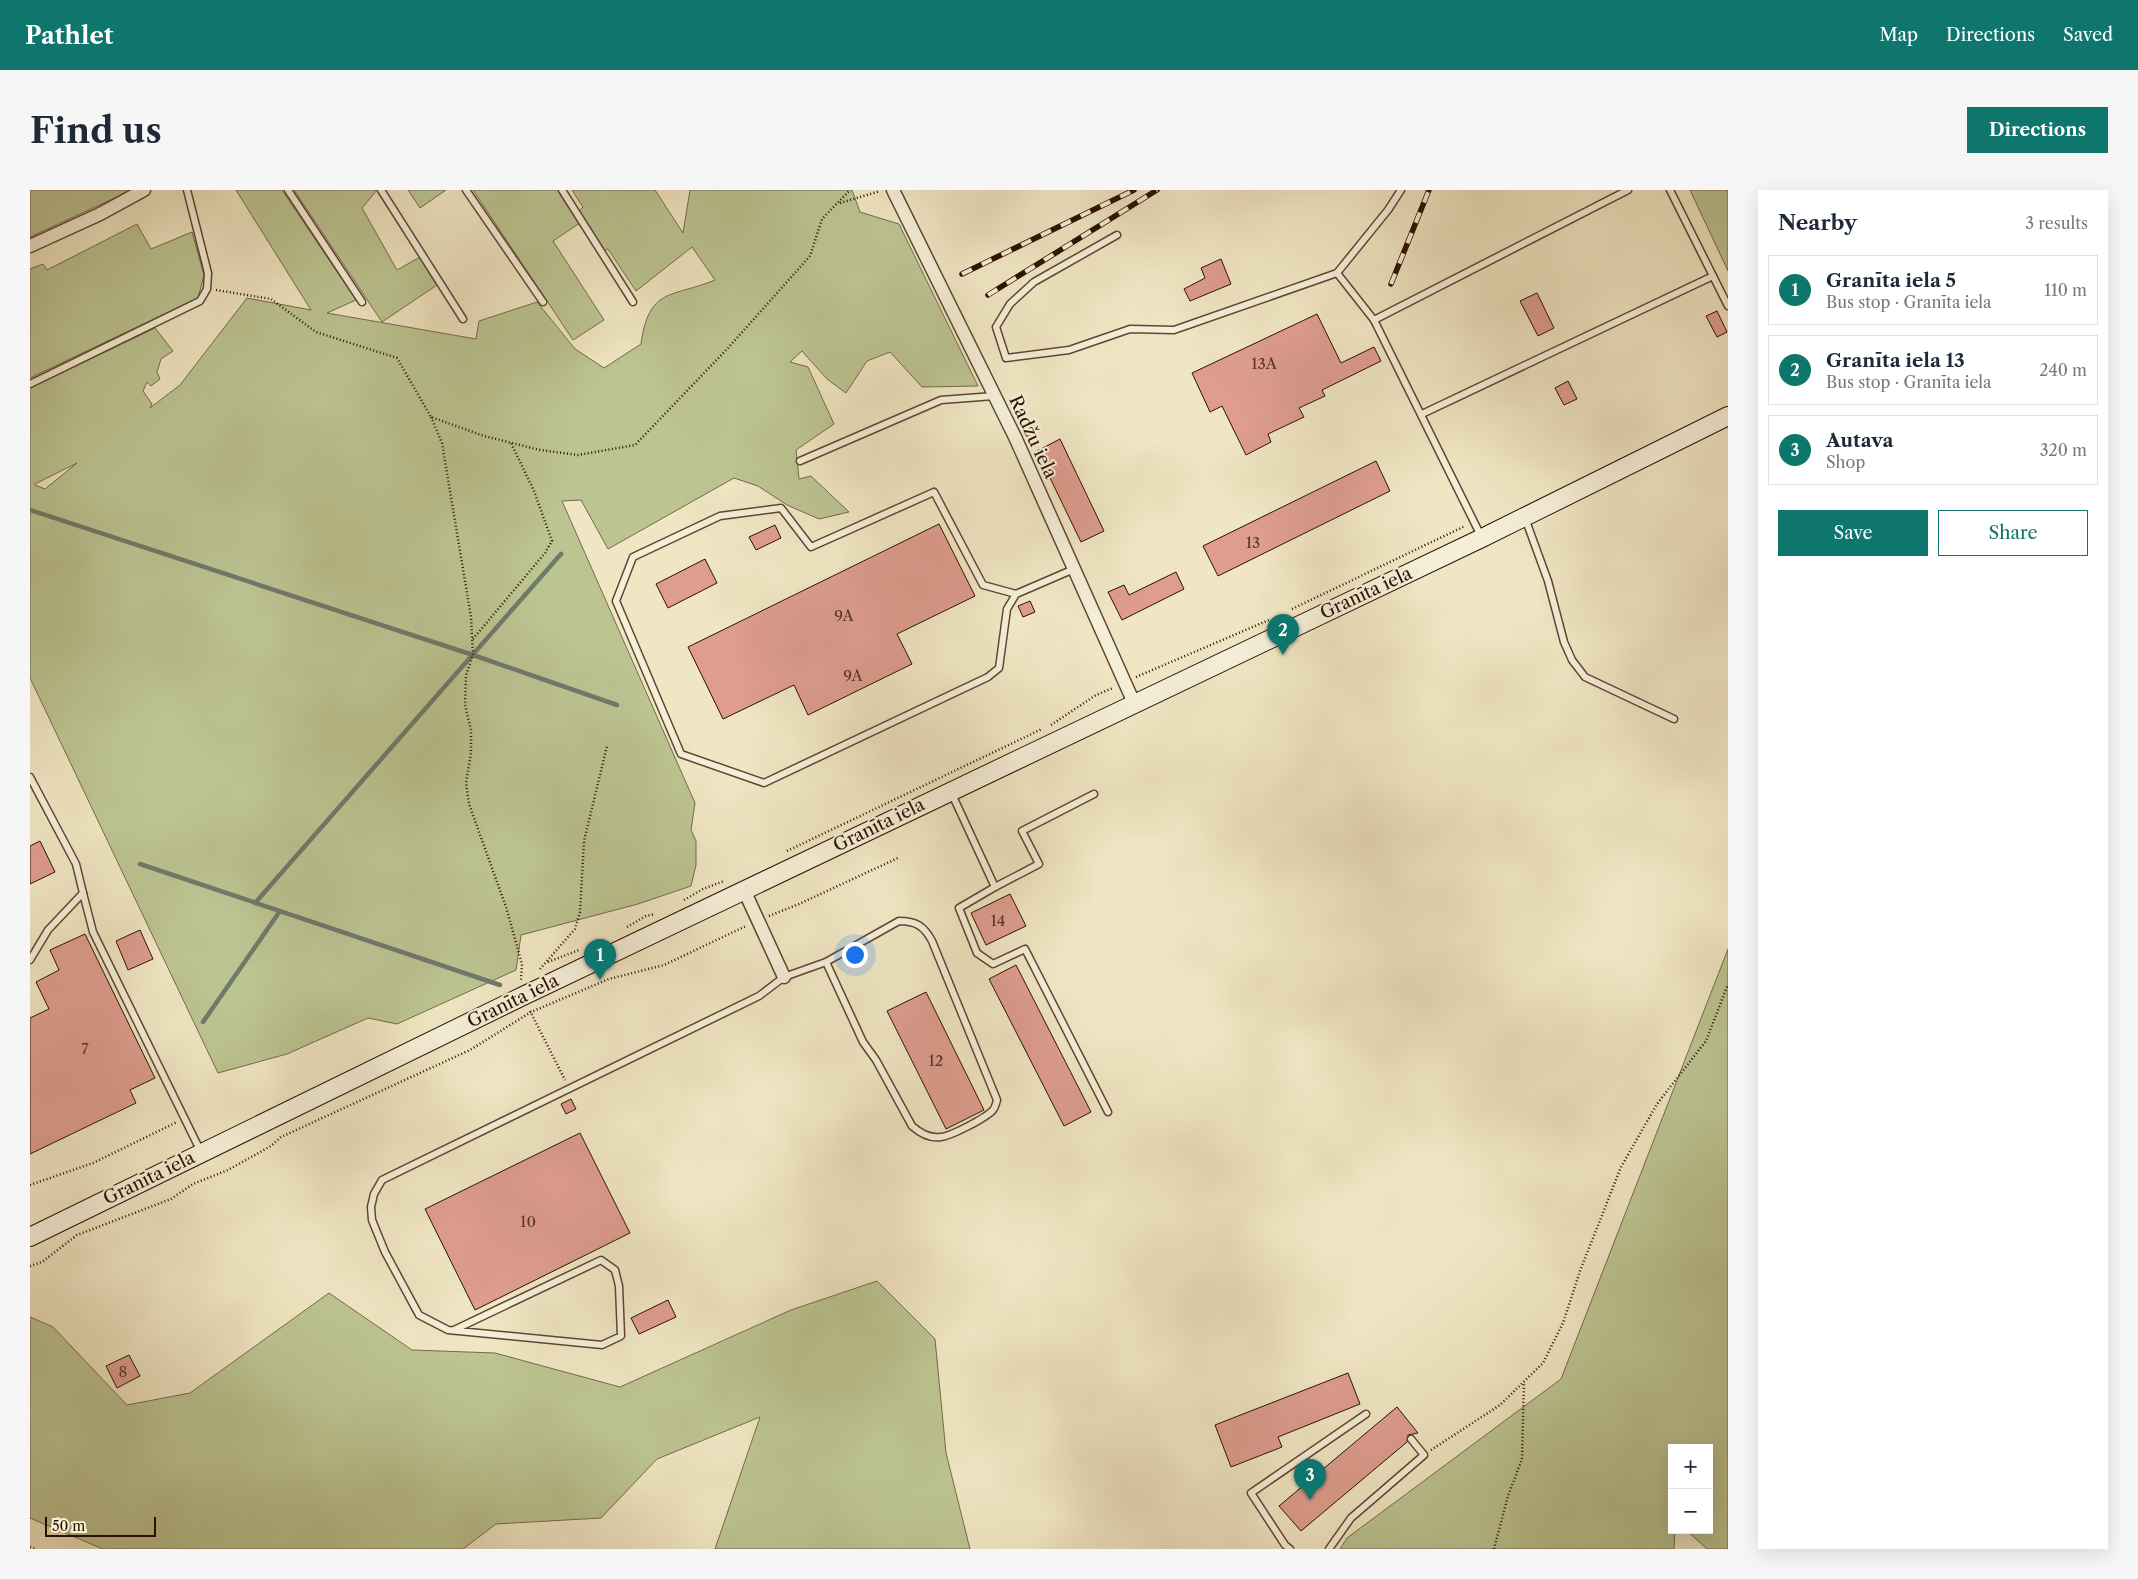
<!DOCTYPE html>
<html lang="en">
<head>
<meta charset="utf-8">
<style>
	:root { --surface:#fff; --page:#f6f6f7; --text:#1f2937; --muted:#747a83; --line:#e0e1e3; --accent:#0f766e }
	body { margin:0; font-family:"Libre Caslon Text",serif; background:var(--page); color:var(--text) }
	.controls { position:absolute; right:15px; bottom:15px; display:grid; overflow:hidden; border-radius:0px; box-shadow:0 5px 20px #0002 }
	.controls button { width:45px; height:45px; display:grid; place-items:center; padding:0; border:0; border-bottom:1px solid var(--line); background:var(--surface); color:var(--text); font:25px sans-serif }
	.scale { position:absolute; left:15px; bottom:12px; width:111px; box-sizing:border-box; padding-left:5px; border:2px solid #2d1100; border-top:0; font-size:14px; line-height:18px; white-space:nowrap; color:#2d1100; -webkit-text-stroke:4px #f5efd8; paint-order:stroke }
	.you { position:absolute; left:824px; top:764px; width:18px; height:18px; margin:-12px; border:4px solid #fff; border-radius:50%; background:#1a73e8; box-shadow:0 0 0 8px #1a73e833 }
	.badge { display:grid; place-items:center; width:32px; height:32px; border-radius:50%; background:var(--accent); color:#fff; font-size:16px; font-weight:700 }
	.pin { position:absolute; translate:-50% -41px; filter:drop-shadow(0 1px 2px #0008) }
	.pin::after { content:''; position:absolute; top:26px; width:18px; height:15px; background:inherit; clip-path:polygon(0 0,100% 0,50% 100%) }
	.list { margin:0; padding:0; list-style:none }
	h2 { display:flex; justify-content:space-between; align-items:center; height:65px; margin:0; padding:0 20px; font-size:21px }
	h2 small { font-size:16px; font-weight:400; color:var(--muted) }
	.list li { display:grid; grid-template-columns:32px 1fr auto; gap:15px; align-items:center; box-sizing:border-box; height:70px; margin:0 10px 10px; padding:0 10px; border:1px solid var(--line); border-radius:0px }
	.list b { display:block; font-size:19px; white-space:nowrap }
	.list p { margin:0; font-size:16px; white-space:nowrap; color:var(--muted) }
	.list em { font-size:16px; font-style:normal; color:var(--muted) }
	.actions { display:flex; gap:10px; padding:15px 20px }
	.actions a { flex:1; padding:11px 0; border:1px solid var(--accent); border-radius:0px; text-align:center; font-size:18px; color:var(--accent) }
	.actions .main { background:var(--accent); color:#fff }
	.map { position:relative; flex:none; width:1698px; height:1359px; overflow:hidden; border-radius:0px }
	header { display:flex; align-items:center; gap:30px; box-sizing:border-box; height:70px; padding:0 25px; background:var(--accent); color:#fff }
	header strong { font-size:24px }
	nav { display:flex; gap:28px; margin-inline-start:auto; font-size:18px }
	.intro { display:flex; align-items:center; justify-content:space-between; box-sizing:border-box; height:120px; padding:0 30px }
	h1 { margin:0; font-size:35px }
	.button { padding:12px 22px; border-radius:0px; background:var(--accent); color:#fff; font-size:18px; font-weight:700 }
	main { display:flex; gap:30px; padding:0 30px }
	aside { flex:1; background:var(--surface); border-radius:0px; box-shadow:0 5px 20px #0002 }
	.map>svg:first-child { display:block }
</style>
</head>
<body>
<header>
<strong>Pathlet</strong>
<nav><a>Map</a><a>Directions</a><a>Saved</a></nav>
</header>
<div class="intro"><h1>Find us</h1><a class="button">Directions</a></div>
<main>
<div class="map">
<svg width="1698" height="1359" viewBox="0 0 1698 1359">
	<rect width="100%" height="100%" fill="#f0e6c3"/>
	<filter id="stains"><feTurbulence type="fractalNoise" baseFrequency=".004" numOctaves="4"/><feColorMatrix values="0 0 0 0 .2 0 0 0 0 .09 0 0 0 0 .02 0 0 0 .5 -.17"/></filter>
	<radialGradient id="worn" r=".72"><stop offset=".6" stop-color="#630" stop-opacity="0"/><stop offset="1" stop-color="#630" stop-opacity=".3"/></radialGradient>
	<g fill="#bcc492" stroke="#746a49" fill-rule="evenodd">
		<path d="M0 0H102L0 47Z"/>
		<path d="M206 0H252L326 110 297 123 446 149 449 131 507 112 545 159 574 178 611 154C619 97 641 108 685 90L662 57 606 101 578 59 574 61 549 21 553 17 542 0H625L653 43 660 0H822L830 22 869 34 948 196 892 197 860 162 837 171 816 203 797 189 772 161 760 172 778 177 804 234 766 260 769 289 781 286 819 322 789 329 757 315 728 296 704 288 578 359 551 310 532 311 665 613 661 640 666 651V675L661 696 608 714 491 745 486 780 367 834 338 828 257 864 188 883 0 488V198L125 138 143 161 131 169 127 182 130 189 121 196 117 192 113 201 122 214 120 218 150 195 217 108 281 120ZM47 273 15 299 5 295V294Z"/>
		<path d="M264 0H347L332 18 367 80 390 67 407 95 352 132Z"/>
		<path d="M378 0H416L390 18Z"/>
		<path d="M443 0H529L550 33 523 51 574 130 543 150Z"/>
		<path d="M1660 0H1698V81Z"/>
		<path d="M107 34 121 59 162 42 174 85 168 108 0 188V79L13 74 17 80Z"/>
		<path d="M1698 759V1359H1677L1656 1340H1679V1258H1642V1340H1645L1644 1359H1310L1317 1348 1531 1189Z"/>
		<path d="M847 1091 905 1149 916 1263 940 1359H685L730 1227 627 1269 571 1328 466 1334 433 1359H73L0 1328V1127L23 1137 97 1215 160 1203 299 1103 382 1160 465 1163 590 1197 761 1120Z"/>
	</g>
	<g fill="none" stroke-linecap="round" stroke-linejoin="round">
		<g stroke="#6f7a69" stroke-width="4.5">
			<path d="M0 320 443 465 587 515"/>
			<path d="M110 674 470 795"/>
			<path d="M225 713 531 364"/>
			<path d="M173 832 250 721"/>
		</g>
	</g>
	<g fill="#de9d8f" stroke="#2d1100">
		<path d="M1191 69 1201 94 1160 111 1154 99 1175 88 1171 78Z"/>
		<path d="M1507 103 1524 138 1508 146 1490 111Z"/>
		<path d="M1687 121 1697 142 1687 147 1676 126Z"/>
		<path d="M1287 124 1311 173 1344 157 1351 171 1292 200 1295 206 1269 218 1274 227 1238 244 1241 252 1216 265 1192 216 1180 222 1162 183Z"/>
		<path d="M1538 191 1547 209 1534 215 1525 198Z"/>
		<path d="M1030 249 1074 341 1051 352 1007 261Z"/>
		<path d="M1346 271 1360 301 1188 386 1173 356Z"/>
		<path d="M909 334 945 406 867 444 882 474 778 525 764 495 693 529 658 457Z"/>
		<path d="M745 335 751 348 726 360 719 347Z"/>
		<path d="M675 369 687 393 638 418 626 394Z"/>
		<path d="M1146 382 1154 399 1092 430 1078 402 1094 395 1099 405Z"/>
		<path d="M1000 411 1005 422 993 427 988 416Z"/>
		<path d="M10 651 25 682 0 694V656Z"/>
		<path d="M980 704 996 736 956 755 941 723Z"/>
		<path d="M110 740 123 769 98 780 86 751Z"/>
		<path d="M55 744 125 888 100 900 106 913 0 964V828L19 819 6 792 29 780 20 760Z"/>
		<path d="M986 775 1061 922 1034 936 959 789Z"/>
		<path d="M896 802 954 920 916 939 857 821Z"/>
		<path d="M541 909 546 919 536 924 531 914Z"/>
		<path d="M550 943 600 1043 445 1120 395 1019Z"/>
		<path d="M638 1110 646 1127 609 1144 601 1128Z"/>
		<path d="M99 1165 110 1186 87 1198 76 1176Z"/>
		<path d="M1318 1183 1330 1214 1248 1247 1252 1257 1201 1277 1185 1235Z"/>
		<path d="M1367 1217 1388 1243 1378 1245 1377 1252 1271 1341 1249 1316Z"/>
	</g>
	<g fill="none" stroke-linecap="round" stroke-linejoin="round">
		<defs>
			<g id="service">
				<path d="M258 0 332 112"/>
				<path d="M351 0 433 129"/>
				<path d="M436 0 513 112"/>
				<path d="M532 0 603 112"/>
				<path d="M1640 0 1698 116"/>
				<path d="M1087 45 1004 92 980 114 966 137 976 168 1039 160 1100 139 1144 140 1307 83 1344 130"/>
				<path d="M1307 83 1358 20 1371 0"/>
				<path d="M0 194 170 111 177 99 178 83 157 0"/>
				<path d="M1392 224 1683 86"/>
				<path d="M770 271 911 210 964 206"/>
				<path d="M1495 328 1518 391 1534 452 1542 470 1555 487 1644 529"/>
				<path d="M1451 346 1344 130 1598 0"/>
				<path d="M986 404 953 395 904 302 781 357 751 318 690 326 603 367 586 411 651 564 734 593 958 487 969 478 977 419 986 404 1044 379"/>
				<path d="M0 587 46 674 53 703"/>
				<path d="M921 602 965 697 929 718 947 763 963 774 995 759 1078 922"/>
				<path d="M965 697 1009 674 992 641 1064 604"/>
				<path d="M0 770 18 740 53 703 63 742 171 962"/>
				<path d="M424 1140 571 1070 585 1080 589 1096 591 1146 572 1155 418 1140 389 1125 355 1062 342 1030 341 1017 344 1004 352 990 729 806 754 787 796 772 869 731C886 731 894 736 902 751L967 910C966 914 965 918 963 920 956 928 921 946 911 947 899 949 890 943 882 936L846 870 833 852 796 772"/>
				<path d="M1260 1359 1255 1355 1221 1303 1336 1224"/>
				<path d="M1299 1359 1321 1328 1394 1265 1381 1249"/>
			</g>
			<g id="minor">
				<path d="M863 0 985 247 1104 513"/>
				<path d="M0 56 70 24 114 0"/>
				<path d="M714 700 754 787"/>
			</g>
			<path id="secondary" d="M0 1047 493 806 1452 348 1698 226"/>
		</defs>
		<use href="#service" stroke="#5e4631" stroke-width="9"/>
		<use href="#minor" stroke="#5e4631" stroke-width="15"/>
		<use href="#secondary" stroke="#2d1100" stroke-width="20"/>
		<g stroke="#2d1100" stroke-width="2.5" stroke-dasharray="1 2.5" stroke-linecap="butt">
			<path d="M810 13 850 1"/>
			<path d="M186 100 241 109 286 142 367 168 401 227 454 246 510 260 548 265 605 255 698 158 780 66 792 29 820 0"/>
			<path d="M401 227 412 253 441 427 443 465 436 485 435 515 441 540V563L436 593 439 614 476 717 492 774 491 790"/>
			<path d="M1262 419 1435 336"/>
			<path d="M443 449 515 363 522 351 504 301 481 253"/>
			<path d="M1106 487 1239 430"/>
			<path d="M1021 535 1066 505 1083 498"/>
			<path d="M757 661 1012 539"/>
			<path d="M654 710 673 699 694 691"/>
			<path d="M739 726 769 714 868 668"/>
			<path d="M597 737 616 726 625 724"/>
			<path d="M518 772 549 760"/>
			<path d="M510 779 545 739 550 722 554 651 577 556"/>
			<path d="M500 821 535 890"/>
			<path d="M0 995 63 973 147 932"/>
			<path d="M0 1076 12 1072 47 1045 141 1009 163 994 198 980 241 956 251 947 440 860 501 822 579 789 634 775 716 736"/>
			<path d="M1401 1260 1470 1215 1513 1173 1533 1133 1550 1081 1591 977 1627 914 1676 851 1698 794"/>
			<path d="M0 1357 5 1359"/>
			<path d="M1464 1359 1478 1306 1492 1269 1494 1192"/>
		</g>
		<use href="#service" stroke="#f5efd8" stroke-width="6"/>
		<use href="#minor" stroke="#f5efd8" stroke-width="12"/>
		<use href="#secondary" stroke="#f5efd8" stroke-width="18"/>
		<defs>
			<g id="rail">
				<path d="M932 84 1104 0"/>
				<path d="M1361 94 1399 0"/>
				<path d="M958 105 1127 0"/>
			</g>
		</defs>
		<use href="#rail" stroke="#2d1100" stroke-width="5.5"/>
		<use href="#rail" stroke="#f5efd8" stroke-width="4" stroke-dasharray="11" stroke-linecap="butt"/>
	</g>
	<g text-anchor="middle" dominant-baseline="central" stroke-width="4" stroke-linejoin="round" paint-order="stroke">
		<g font-size="15" fill="#593424">
			<text x="1234" y="173">13A</text>
			<text x="1223" y="352">13</text>
			<text x="814" y="425">9A</text>
			<text x="823" y="485">9A</text>
			<text x="968" y="730">14</text>
			<text x="55" y="858">7</text>
			<text x="906" y="870">12</text>
			<text x="498" y="1031">10</text>
			<text x="93" y="1181">8</text>
		</g>
		<g font-size="18" fill="#2d1100" stroke="#f5efd8">
			<text transform="translate(1003 247) rotate(65)">Radžu iela</text>
			<text transform="translate(1336 403) rotate(-25)">Granīta iela</text>
			<text transform="translate(849 635) rotate(-26)">Granīta iela</text>
			<text transform="translate(483 811) rotate(-26)">Granīta iela</text>
			<text transform="translate(119 988) rotate(-26)">Granīta iela</text>
		</g>
	</g>
	<rect width="100%" height="100%" filter="url(#stains)"/>
	<rect width="100%" height="100%" fill="url(#worn)"/>
</svg>
<div class="controls">
<button>+</button>
<button>−</button>
</div>
<div class="scale">50 m</div>
<div class="you"></div>
<div class="pin badge" style="left:570px;top:790px">1</div>
<div class="pin badge" style="left:1253px;top:465px">2</div>
<div class="pin badge" style="left:1280px;top:1310px">3</div>
</div>
<aside>
<h2>Nearby<small>3 results</small></h2>
<ul class="list">
<li><span class="badge">1</span><div><b>Granīta iela 5</b><p>Bus stop · Granīta iela</p></div><em>110 m</em></li>
<li><span class="badge">2</span><div><b>Granīta iela 13</b><p>Bus stop · Granīta iela</p></div><em>240 m</em></li>
<li><span class="badge">3</span><div><b>Autava</b><p>Shop</p></div><em>320 m</em></li>
</ul>
<div class="actions"><a class="main">Save</a><a>Share</a></div>
</aside>
</main>
</body>
</html>
